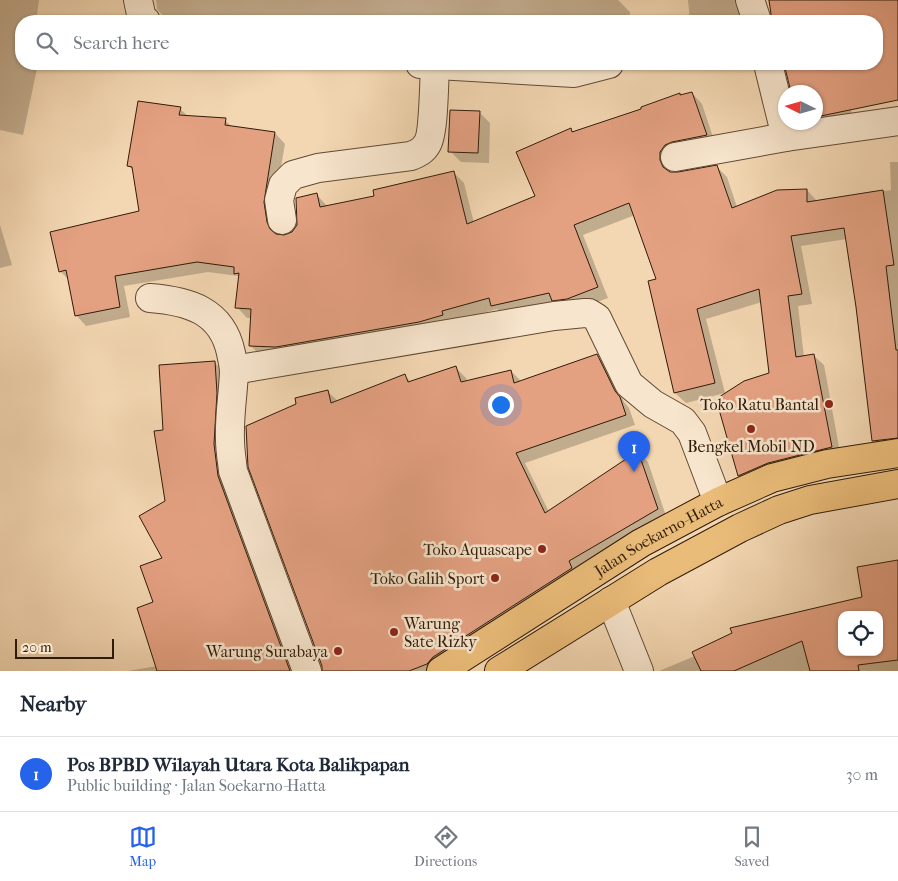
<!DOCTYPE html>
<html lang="en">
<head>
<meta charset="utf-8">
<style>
	:root { --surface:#fff; --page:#f6f6f7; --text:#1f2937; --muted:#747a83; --line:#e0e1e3; --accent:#2563eb }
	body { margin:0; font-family:"IM FELL French Canon",serif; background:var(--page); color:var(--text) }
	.controls { position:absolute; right:15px; bottom:15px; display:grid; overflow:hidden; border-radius:10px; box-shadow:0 1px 4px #0004 }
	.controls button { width:45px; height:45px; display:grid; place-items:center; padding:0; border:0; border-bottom:1px solid var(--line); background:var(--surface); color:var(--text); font:25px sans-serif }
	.compass { position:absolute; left:778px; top:85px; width:45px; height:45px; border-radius:50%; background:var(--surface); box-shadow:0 1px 4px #0004; rotate:275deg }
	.scale { position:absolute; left:15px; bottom:12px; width:99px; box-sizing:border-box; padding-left:5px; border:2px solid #301b09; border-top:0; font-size:14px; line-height:18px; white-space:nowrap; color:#301b09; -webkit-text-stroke:4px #f7e5cd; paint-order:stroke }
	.you { position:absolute; left:500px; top:404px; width:18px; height:18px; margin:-12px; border:4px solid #fff; border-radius:50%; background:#1a73e8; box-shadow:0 0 0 8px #1a73e833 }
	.badge { display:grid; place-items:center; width:32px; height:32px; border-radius:50%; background:var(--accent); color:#fff; font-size:16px; font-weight:700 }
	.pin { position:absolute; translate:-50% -41px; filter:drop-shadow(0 1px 2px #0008) }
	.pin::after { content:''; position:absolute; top:26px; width:18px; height:15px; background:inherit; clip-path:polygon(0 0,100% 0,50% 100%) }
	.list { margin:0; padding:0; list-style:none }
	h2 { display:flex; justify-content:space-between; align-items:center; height:65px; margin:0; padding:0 20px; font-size:21px }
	h2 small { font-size:16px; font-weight:400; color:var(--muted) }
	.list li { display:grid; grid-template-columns:32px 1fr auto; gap:15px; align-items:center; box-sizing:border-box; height:75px; padding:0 20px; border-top:1px solid var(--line) }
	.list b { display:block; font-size:19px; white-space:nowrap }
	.list p { margin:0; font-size:16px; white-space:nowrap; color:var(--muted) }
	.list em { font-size:16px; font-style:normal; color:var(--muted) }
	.icon { flex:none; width:28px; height:28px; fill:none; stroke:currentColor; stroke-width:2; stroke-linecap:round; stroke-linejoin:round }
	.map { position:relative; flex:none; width:898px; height:671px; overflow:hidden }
	.search { position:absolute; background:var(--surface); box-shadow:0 1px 4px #0004; left:15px; right:15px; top:15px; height:55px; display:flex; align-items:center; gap:12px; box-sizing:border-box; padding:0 18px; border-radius:20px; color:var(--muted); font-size:19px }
	.sheet { height:140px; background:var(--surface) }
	nav { display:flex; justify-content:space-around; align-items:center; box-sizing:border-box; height:70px; border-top:1px solid var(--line); background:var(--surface); font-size:14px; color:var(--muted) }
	nav a { display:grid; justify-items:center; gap:2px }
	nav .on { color:var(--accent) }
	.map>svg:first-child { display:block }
</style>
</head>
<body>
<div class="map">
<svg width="898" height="671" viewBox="0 0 898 671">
	<rect width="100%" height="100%" fill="#f3d7b2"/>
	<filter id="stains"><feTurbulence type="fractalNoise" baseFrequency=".004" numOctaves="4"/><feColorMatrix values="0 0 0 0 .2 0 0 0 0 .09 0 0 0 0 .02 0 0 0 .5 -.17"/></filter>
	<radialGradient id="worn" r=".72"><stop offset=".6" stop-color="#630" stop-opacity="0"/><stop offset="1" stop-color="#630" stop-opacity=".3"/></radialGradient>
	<g fill="#0003" fill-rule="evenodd">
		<path d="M0 0H39L36 21H21V64H38L23 135 0 130Z"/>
		<path d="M156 0H618L630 12 629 21H241L218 18 217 21H168L157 9Z"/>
		<path d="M688 0H750L748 21H690Z"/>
		<path d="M768 0H898V91L848 96 854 123 816 122V92H792L785 64H877V21H774Z"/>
		<path d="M343 64H424L421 66Z"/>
		<path d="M692 93 702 104 716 146 670 163V173L717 167 727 177 737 207 807 190 817 201 891 190 890 162H898V449L884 451 873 441 847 239 801 246 812 304 798 306 804 357 813 355 824 365 841 458 750 486 739 475 770 374 762 302 706 319 725 393 686 403 675 393 657 280 635 215 583 235 608 298 578 309 503 315 497 309 451 322 261 356 250 345 251 318H247L237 307 240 278 238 276 208 272 124 286 130 317 86 326 76 315 69 280 60 271 141 212 134 171 129 166 180 109 189 117 225 120 232 127 275 133 285 144 273 213 277 236 284 237 293 233 317 195 327 206 376 197 454 173 464 183 474 223 537 197 571 130 574 133 643 110 679 94 681 96Z"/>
		<path d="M479 112 490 123 489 163 461 162 450 151Z"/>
		<path d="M0 225 12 265 0 268Z"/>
		<path d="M597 356 607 366 624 402 629 408 635 425 525 463 549 512 638 453 648 462 667 519 439 671H323L327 391 338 401 404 375 411 382 456 368 466 378 467 382 511 371 521 381Z"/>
		<path d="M214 362 224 372 226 404 296 671H128L157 666 155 603 163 559 166 502 164 431Z"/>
		<path d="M898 561V671H659L695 656 863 598ZM842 615H879V652H842Z"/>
	</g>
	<g fill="#e4a182" stroke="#301b09" fill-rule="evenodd">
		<path d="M769 0H898V100L816 117V92H791L784 64H877V21H772Z"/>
		<path d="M692 92 707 135 672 142 665 145 660 152V160L663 167 670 172H678L717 165 732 208 777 190 807 189V202L883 190 894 265 886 266 896 350H898V438L872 441 856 307 844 228 791 236 802 294 788 296 796 357 814 354 832 447 768 463 738 476 716 399 744 381 769 373 759 289 697 309 715 383 674 393 648 281 656 279 629 203 574 225 598 287 567 299 552 301 549 293 491 306 489 298 442 311 443 315 419 322 276 347 249 346 251 309 235 308 239 273 234 274V267L197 262 115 276 120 307 75 316 66 270 59 272 50 232 139 211 132 167 127 166 138 101 181 107 179 115 226 118 225 125 275 132 264 202 267 222 270 229 276 234 284 235 292 232 297 225 296 198 317 193 320 207 374 196 373 190 454 171 467 224 535 196 516 152 571 128 572 132 641 109V107L680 93V95Z"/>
		<path d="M450 110 480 111 478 153 448 152Z"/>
		<path d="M597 354 615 391 620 397 626 415 516 453 545 513 638 451 658 509 569 561 572 568 433 657 427 664 409 671H322V666L248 467 246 426 296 404 295 398 328 390 331 403 405 374 408 382 456 366 461 382 511 370 514 383Z"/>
		<path d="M215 361 217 393 214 444 218 476 290 671H157L137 608 153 602 140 566 162 558 139 516 165 501 154 431 163 430 159 365Z"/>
		<path d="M898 560V660L858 665 859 671H810L802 641 734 671H701L692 652 732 633 730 628 862 597 857 567ZM842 615H879V652H842Z"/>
	</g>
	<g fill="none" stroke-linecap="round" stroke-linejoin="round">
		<defs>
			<g id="street">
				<path d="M138 0 142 19 146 21"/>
				<path d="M750 0 757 21"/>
				<path d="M420 64 574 73 609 64"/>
				<path d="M768 64 786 137"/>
				<path d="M675 157 786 137 898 121"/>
				<path d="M282 220 279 200 283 185 293 175 318 168 411 156C418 153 423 151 427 144 434 134 434 80 435 65"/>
				<path d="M150 298C188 301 222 310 231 353 232 359 234 366 234 372 233 395 229 417 230 440 230 450 232 461 233 471L307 671"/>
				<path d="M234 370 554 316 585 313H589L597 318 629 384 653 404 683 421 692 433 718 502"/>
				<path d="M611 601 639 671"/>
			</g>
			<g id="highway">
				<path id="s1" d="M441 671 641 543 718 502 772 478 827 464 898 453"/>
				<path d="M499 671 658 572 740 528 779 510 810 500 898 484"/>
			</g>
		</defs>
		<use href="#street" stroke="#614a33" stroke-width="30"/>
		<use href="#highway" stroke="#301b09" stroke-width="30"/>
		<use href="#street" stroke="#f7e5cd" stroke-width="28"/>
		<use href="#highway" stroke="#eabc79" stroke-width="28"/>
	</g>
	<g fill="#8f2418" stroke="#f7e5cd" stroke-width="2">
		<circle cx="829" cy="404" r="5"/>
		<circle cx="751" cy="429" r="5"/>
		<circle cx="542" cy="549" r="5"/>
		<circle cx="495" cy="578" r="5"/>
		<circle cx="394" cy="632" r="5"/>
		<circle cx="338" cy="651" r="5"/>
	</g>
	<g text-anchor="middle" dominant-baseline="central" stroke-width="5" stroke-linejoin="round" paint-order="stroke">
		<g font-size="16" fill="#301b09" stroke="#f7e5cd" text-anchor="end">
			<text x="819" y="404">Toko Ratu Bantal</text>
			<text x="751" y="446" text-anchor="middle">Bengkel Mobil ND</text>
			<text x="532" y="549">Toko Aquascape</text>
			<text x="485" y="578">Toko Galih Sport</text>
			<text x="404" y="623" text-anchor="start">Warung<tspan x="404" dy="18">Sate Rizky</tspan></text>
			<text x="328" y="651">Warung Surabaya</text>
		</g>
		<g font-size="16" fill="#301b09" stroke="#f7e5cd">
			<text stroke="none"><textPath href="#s1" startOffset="256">Jalan Soekarno-Hatta</textPath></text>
		</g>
	</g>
	<rect width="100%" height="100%" filter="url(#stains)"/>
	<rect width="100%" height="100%" fill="url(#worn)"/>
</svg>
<div class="controls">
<button><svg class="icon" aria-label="locate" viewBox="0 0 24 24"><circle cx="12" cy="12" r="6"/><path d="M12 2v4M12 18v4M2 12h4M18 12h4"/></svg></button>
</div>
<svg class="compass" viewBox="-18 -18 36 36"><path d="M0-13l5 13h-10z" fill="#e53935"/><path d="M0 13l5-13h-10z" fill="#747a83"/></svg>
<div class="scale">20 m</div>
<div class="you"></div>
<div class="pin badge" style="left:634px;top:472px">1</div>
<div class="search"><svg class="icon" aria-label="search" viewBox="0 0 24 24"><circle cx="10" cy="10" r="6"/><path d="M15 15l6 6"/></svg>Search here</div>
</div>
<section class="sheet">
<h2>Nearby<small></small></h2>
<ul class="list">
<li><span class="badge">1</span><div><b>Pos BPBD Wilayah Utara Kota Balikpapan</b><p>Public building · Jalan Soekarno-Hatta</p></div><em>30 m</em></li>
</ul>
</section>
<nav>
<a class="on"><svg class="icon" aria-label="map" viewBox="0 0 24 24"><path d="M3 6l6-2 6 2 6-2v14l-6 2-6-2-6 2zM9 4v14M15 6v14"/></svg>Map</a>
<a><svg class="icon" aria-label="directions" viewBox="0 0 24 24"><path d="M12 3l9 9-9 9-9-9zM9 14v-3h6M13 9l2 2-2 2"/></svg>Directions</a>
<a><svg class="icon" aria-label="saved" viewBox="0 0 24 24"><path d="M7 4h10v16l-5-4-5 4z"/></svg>Saved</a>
</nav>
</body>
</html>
